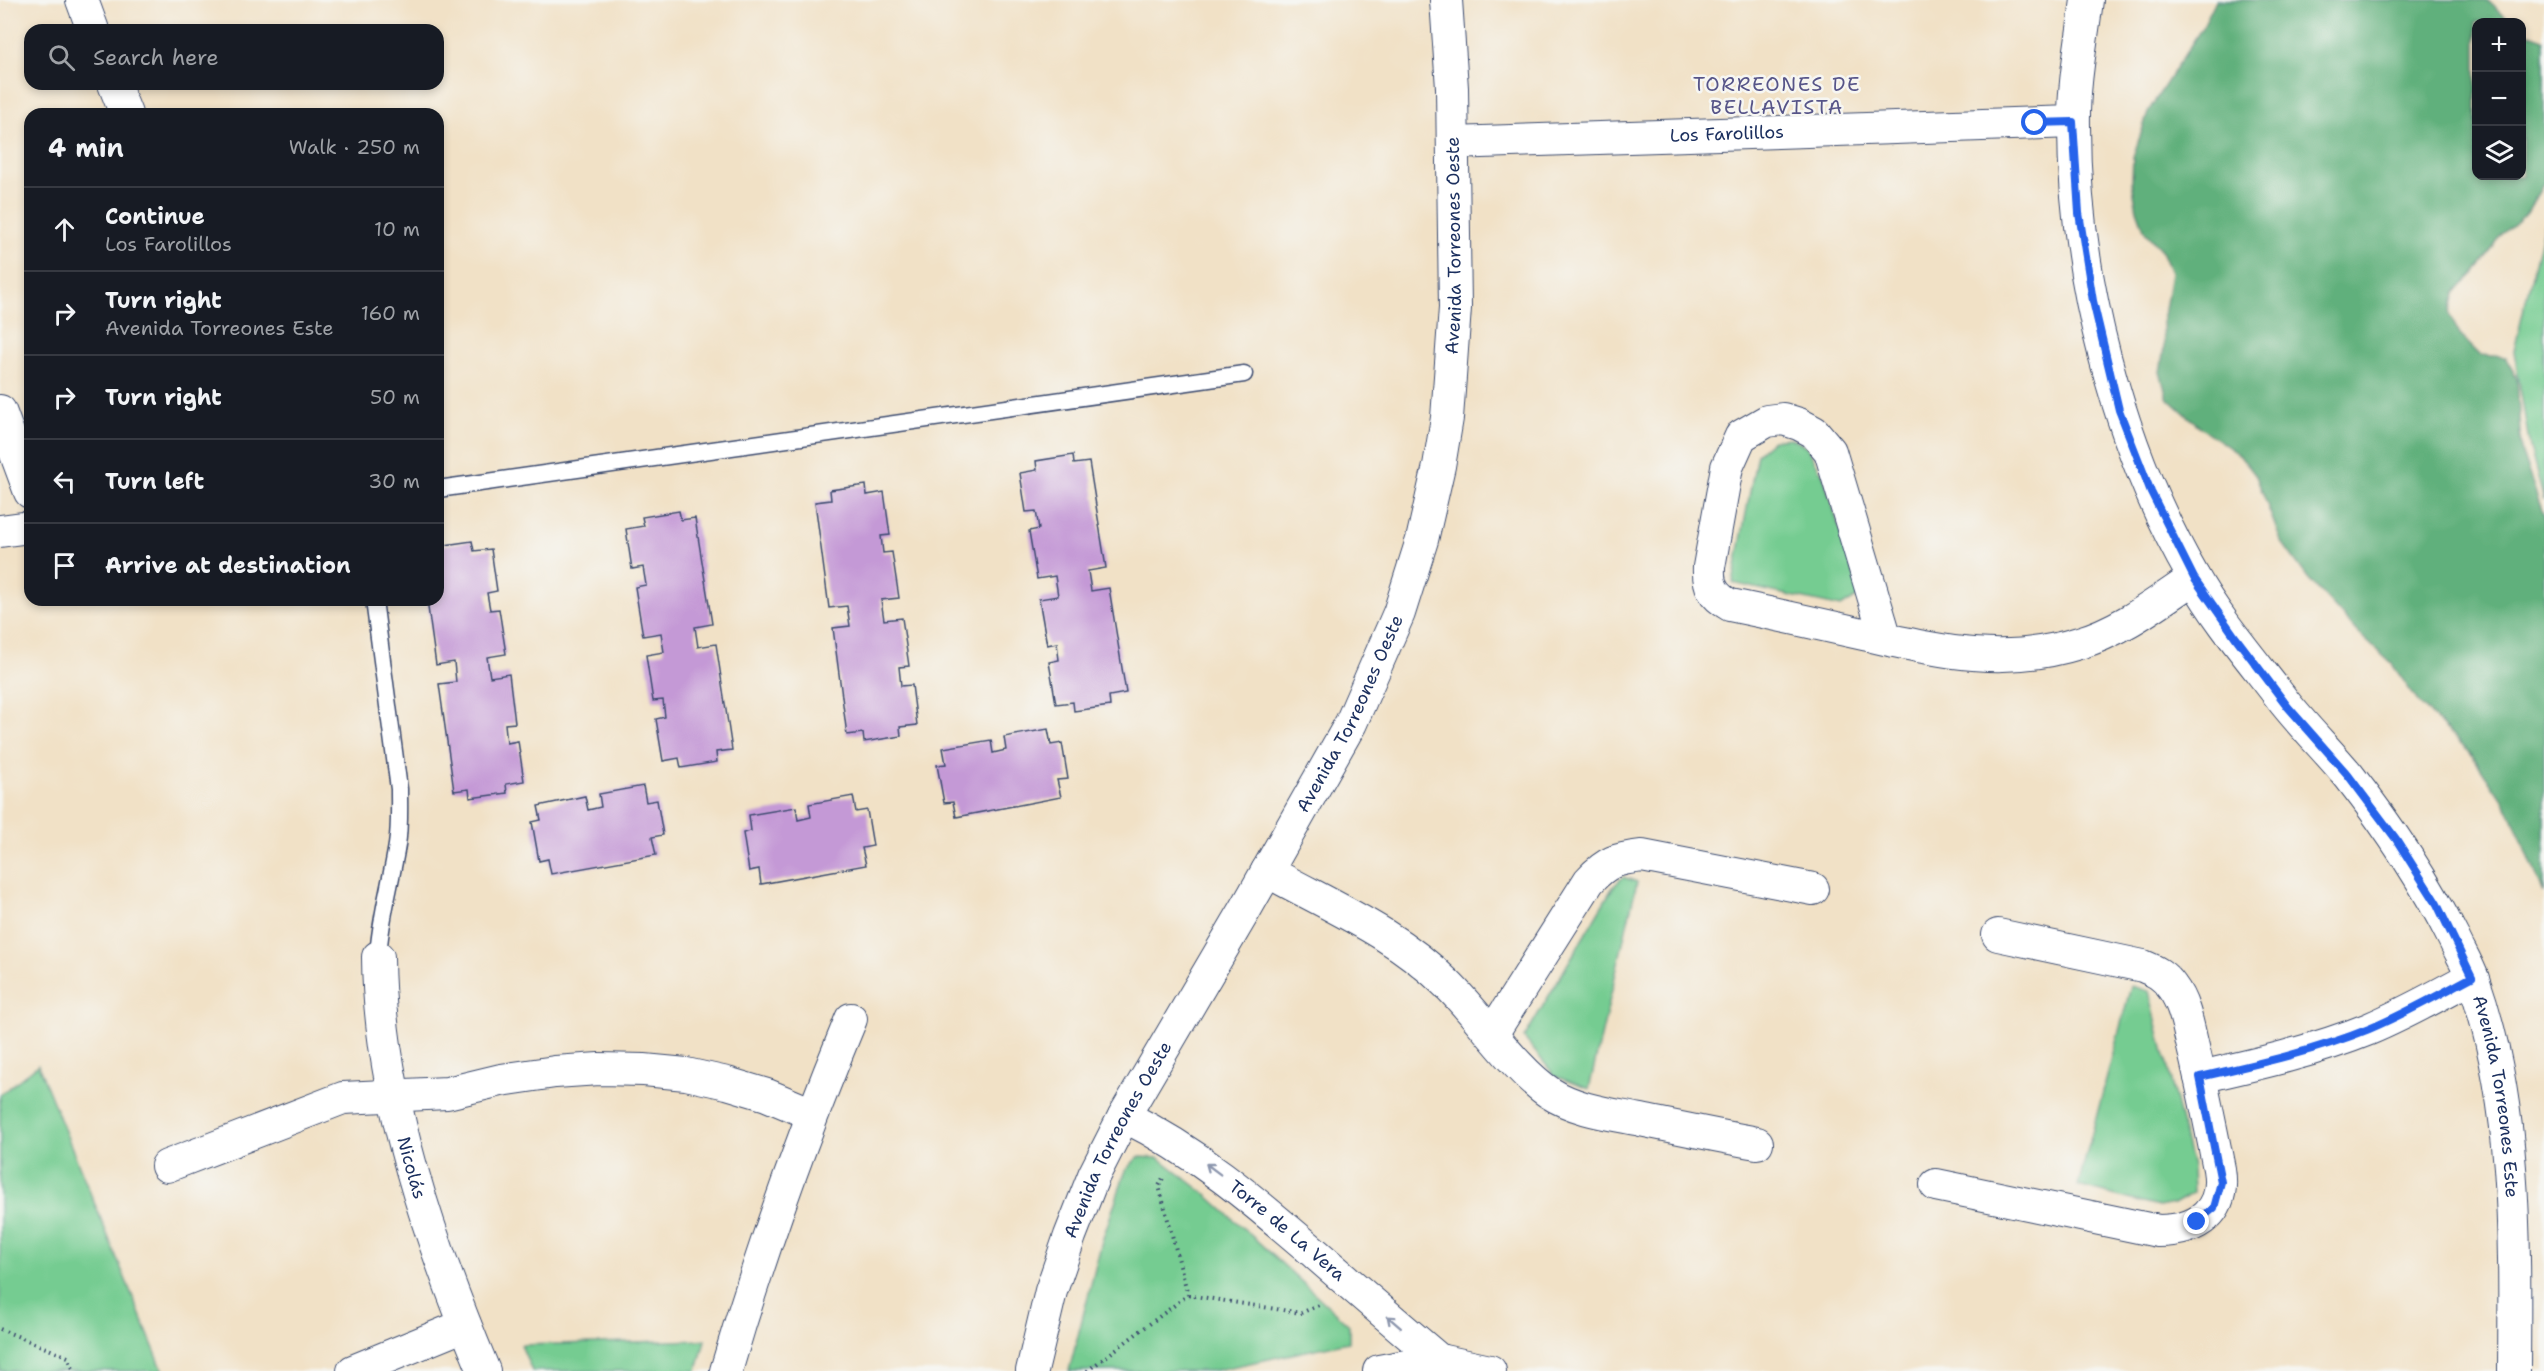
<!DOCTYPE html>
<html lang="en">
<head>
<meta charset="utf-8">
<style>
	:root { --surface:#171b24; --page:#20242c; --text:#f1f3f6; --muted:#9ea1a6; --line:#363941 }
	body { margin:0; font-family:"Shantell Sans",sans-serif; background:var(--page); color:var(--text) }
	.controls { position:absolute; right:18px; top:18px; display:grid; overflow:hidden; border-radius:12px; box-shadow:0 3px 9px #0003 }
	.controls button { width:54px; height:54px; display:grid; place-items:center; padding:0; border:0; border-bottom:2px solid var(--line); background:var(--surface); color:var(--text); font:30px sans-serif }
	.stop { position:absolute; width:18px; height:18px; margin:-14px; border:4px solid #2563eb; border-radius:50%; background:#fff }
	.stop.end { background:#2563eb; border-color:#fff; box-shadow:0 2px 6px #0008 }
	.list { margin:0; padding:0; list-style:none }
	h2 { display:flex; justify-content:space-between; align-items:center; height:78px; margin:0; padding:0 24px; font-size:26px }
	h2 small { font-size:20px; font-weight:400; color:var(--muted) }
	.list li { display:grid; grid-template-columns:39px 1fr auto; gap:18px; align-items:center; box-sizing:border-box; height:84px; padding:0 24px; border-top:2px solid var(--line) }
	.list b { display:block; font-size:22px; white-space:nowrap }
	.list p { margin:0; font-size:20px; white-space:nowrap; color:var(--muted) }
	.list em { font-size:20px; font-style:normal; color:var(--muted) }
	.icon { flex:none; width:33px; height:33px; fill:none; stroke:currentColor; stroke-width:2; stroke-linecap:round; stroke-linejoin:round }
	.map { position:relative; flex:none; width:2544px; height:1371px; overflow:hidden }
	.search { position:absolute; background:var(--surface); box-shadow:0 3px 9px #0003; left:24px; top:24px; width:420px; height:66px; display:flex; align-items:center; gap:15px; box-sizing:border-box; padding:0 21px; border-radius:18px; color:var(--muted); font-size:22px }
	.panel { position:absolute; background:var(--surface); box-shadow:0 3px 9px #0003; left:24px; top:108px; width:420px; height:498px; border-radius:18px }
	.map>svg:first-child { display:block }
</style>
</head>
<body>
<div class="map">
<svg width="2544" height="1371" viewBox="0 0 2544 1371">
	<rect width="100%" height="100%" fill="#f6f6f2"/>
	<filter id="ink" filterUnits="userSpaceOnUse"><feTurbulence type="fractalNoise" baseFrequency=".0167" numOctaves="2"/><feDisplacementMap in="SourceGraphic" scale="12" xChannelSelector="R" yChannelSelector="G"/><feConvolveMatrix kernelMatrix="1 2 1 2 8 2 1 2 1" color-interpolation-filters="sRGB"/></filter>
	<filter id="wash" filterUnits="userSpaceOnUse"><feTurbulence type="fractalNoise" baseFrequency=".008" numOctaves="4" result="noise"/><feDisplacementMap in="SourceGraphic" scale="24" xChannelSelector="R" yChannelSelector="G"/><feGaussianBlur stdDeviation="1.35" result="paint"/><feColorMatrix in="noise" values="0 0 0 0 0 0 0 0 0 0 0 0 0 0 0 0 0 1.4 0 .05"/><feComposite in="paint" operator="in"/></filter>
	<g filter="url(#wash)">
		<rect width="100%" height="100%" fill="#f1e1c6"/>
		<g fill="#75cc91" stroke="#487e78" stroke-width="1.5">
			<path d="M2544 224V500L2530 448 2514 351Z"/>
			<path d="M1790 438 1806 446 1823 475 1860 595 1841 607 1733 583 1757 454 1773 440Z"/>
			<path d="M1623 877 1637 882 1589 1089 1555 1076 1524 1038 1613 887Z"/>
			<path d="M2131 986 2149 991 2192 1167 2193 1193 2174 1204 2159 1207 2078 1186Z"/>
			<path d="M38 1065 163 1371H0V1095Z"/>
			<path d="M1138 1157 1159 1158 1208 1196 1349 1325V1342L1212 1371H1069L1102 1241 1126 1170Z"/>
			<path d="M705 1340 697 1371H532L521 1345Z"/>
		</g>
		<path fill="#60b07b" stroke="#3e706c" stroke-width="1.5" d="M2216 0H2486L2510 22H2476V176H2522V31L2544 39V183L2527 212 2502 234 2474 274 2456 291 2449 314 2460 335 2480 355 2505 357 2517 378 2521 451 2544 516V893L2509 810 2470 752 2419 703 2392 664 2357 632 2308 578 2281 541 2256 476 2240 455 2201 428 2167 397 2160 372 2164 349 2163 322 2171 273 2162 251 2145 232 2137 210 2132 182 2133 157 2149 110 2203 26Z"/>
		<g id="blocks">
			<g fill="#c499d6">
				<path d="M1073 455 1074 464 1089 462 1106 568 1088 571 1091 591 1109 588 1126 693 1109 696 1110 706 1074 711 1073 702 1056 704 1049 662 1059 660 1057 643 1047 645 1039 599 1058 596 1055 576 1037 579 1029 531 1039 529 1036 511 1026 512 1020 473 1037 470 1036 461Z"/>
				<path d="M866 485 867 495 884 492 890 535 881 536 883 553 892 552 899 598 881 600 884 620 902 618 909 666 899 667 901 686 912 685 917 725 900 727 901 736 864 742 863 733 847 735 833 628 850 626 847 606 829 608 815 502 831 500 830 490Z"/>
				<path d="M679 511 681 520 695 518 712 624 695 627 698 647 716 644 732 750 716 752 717 762 681 768 679 758 663 761 656 719 665 717 663 700 653 701 646 655 664 652 661 633 643 636 635 587 646 585 643 567 632 569 626 529 644 526 642 517Z"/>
				<path d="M472 541 474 551 491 549 497 591 487 593 490 610 499 609 506 654 487 657 490 677 509 674 515 723 505 724 507 743 518 741 524 781 506 784 507 793 470 798 469 789 454 791 439 684 456 682 454 662 436 665 427 600H438V546Z"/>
				<path d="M1048 729 1051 745 1062 743 1068 779 1057 780 1061 797 956 817 953 802 944 803 937 765 946 764 943 748 991 740 993 753 1006 750 1004 737Z"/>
				<path d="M643 786 646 802 657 800 663 835 652 837 656 855 551 874 548 859 539 861 532 822 541 820 538 806 585 796 588 810 601 807 599 794Z"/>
				<path d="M853 796 856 812 867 810 873 846 862 848 866 865 761 884 759 869 749 871 743 833 751 831 749 815 796 807 798 820 811 817 809 804Z"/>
			</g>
		</g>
	</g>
	<g filter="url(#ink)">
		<use href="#blocks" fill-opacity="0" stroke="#3b4a6e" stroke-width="1.5"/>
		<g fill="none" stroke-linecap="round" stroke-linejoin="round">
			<defs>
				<g id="service">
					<path d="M438 489 1244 374"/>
					<path d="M374 600 399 789C399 808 400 827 397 845 391 883 380 919 378 957"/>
				</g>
				<g id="minor">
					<path d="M82 0 93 30"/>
					<path id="s1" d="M2087 0C2082 41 2073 84 2074 126 2074 276 2118 446 2193 576 2218 621 2254 662 2285 703 2305 728 2328 751 2349 776 2389 827 2425 881 2454 939 2460 952 2468 965 2473 979 2517 1103 2515 1241 2514 1371"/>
					<path d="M114 84 126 114"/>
					<path id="s2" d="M1453 143 2073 122"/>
					<path d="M0 411 30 492"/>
					<path d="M0 531 30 527"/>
					<path d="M1886 639 1830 451 1814 432 1799 424 1783 419 1767 421 1741 436 1727 467 1709 567C1708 586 1713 596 1730 605 1774 614 1819 624 1863 634 1940 651 2002 667 2079 643 2121 631 2158 602 2194 578"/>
					<path d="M1267 871C1330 906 1396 933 1447 984 1480 1016 1514 1069 1550 1093 1576 1110 1611 1114 1641 1120 1680 1128 1718 1136 1757 1143"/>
					<path id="s3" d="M378 957C379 1096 431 1244 484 1371"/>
					<path d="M1492 1034 1589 881C1607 861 1617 859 1642 856L1813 889"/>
					<path d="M2200 1077C2257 1064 2315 1051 2369 1029 2405 1014 2438 995 2472 977"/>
					<path id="s4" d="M1124 1116C1199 1153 1254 1201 1317 1255 1357 1290 1398 1325 1439 1360"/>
					<path d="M167 1166 343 1098 447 1093 501 1080 555 1072 599 1069 644 1070 686 1074 727 1083 767 1095 812 1114"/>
					<path d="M1936 1185 2158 1231C2198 1231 2226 1211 2219 1169 2211 1128 2203 1088 2193 1047 2188 1027 2185 1004 2172 987 2164 975 2155 971 2143 966L1998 935"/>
					<path d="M353 1371 465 1325"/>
					<path d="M726 1371C761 1251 803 1135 851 1019"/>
					<path id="s5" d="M1032 1371 1051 1291 1070 1236 1094 1175 1124 1116 1245 910 1351 723 1399 613 1422 540 1439 466 1447 418 1455 308 1452 88 1446 0"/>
					<path d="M1379 1371 1439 1360 1490 1371"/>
				</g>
			</defs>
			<use href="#service" stroke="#3b4a6e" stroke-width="19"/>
			<use href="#minor" stroke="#3b4a6e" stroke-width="34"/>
			<g stroke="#3b4a6e" stroke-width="4" stroke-dasharray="1.5 4.5" stroke-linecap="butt">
				<path d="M1188 1295 1301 1313 1319 1305"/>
				<path d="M0 1329 68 1357 74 1371"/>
				<path d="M1087 1371 1188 1295 1159 1186 1163 1178"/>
			</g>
			<use href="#service" stroke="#fff" stroke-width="16"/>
			<use href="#minor" stroke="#fff" stroke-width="32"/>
		</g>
		<defs><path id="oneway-shaft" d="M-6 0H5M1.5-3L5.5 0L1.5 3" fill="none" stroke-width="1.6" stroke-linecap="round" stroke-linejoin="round" transform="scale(1.5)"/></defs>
		<g stroke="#8d97ae">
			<use href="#oneway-shaft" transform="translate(1213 1169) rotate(-143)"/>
			<use href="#oneway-shaft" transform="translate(1394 1322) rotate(-139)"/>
		</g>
	</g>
	<g fill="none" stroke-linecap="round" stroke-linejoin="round" filter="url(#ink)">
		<path stroke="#2563eb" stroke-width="8" d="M2035 123 2073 122 2079 213 2093 301 2119 410 2151 492 2194 578 2236 638 2288 707 2348 775 2396 839 2437 904 2472 977C2438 995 2405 1014 2369 1029 2315 1051 2257 1064 2200 1077L2221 1182 2214 1208 2197 1222"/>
	</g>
	<g text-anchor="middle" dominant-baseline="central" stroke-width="5" stroke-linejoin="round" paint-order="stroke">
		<g font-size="18" fill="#1b2f5e" stroke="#f6f6f2">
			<text stroke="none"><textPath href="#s2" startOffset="274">Los Farolillos</textPath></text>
			<text stroke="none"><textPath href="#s5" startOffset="1220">Avenida Torreones Oeste</textPath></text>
			<text stroke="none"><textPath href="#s5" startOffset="734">Avenida Torreones Oeste</textPath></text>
			<text stroke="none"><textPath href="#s1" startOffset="1210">Avenida Torreones Este</textPath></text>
			<text stroke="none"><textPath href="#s5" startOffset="248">Avenida Torreones Oeste</textPath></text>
			<text stroke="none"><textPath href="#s3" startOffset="214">Nicolás</textPath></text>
			<text stroke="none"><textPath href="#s4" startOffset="200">Torre de La Vera</textPath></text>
		</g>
		<g font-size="20" letter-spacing="1.5" fill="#565488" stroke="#f6f6f2">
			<text x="1777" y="84">TORREONES DE<tspan x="1777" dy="23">BELLAVISTA</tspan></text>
		</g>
	</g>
</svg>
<div class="controls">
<button>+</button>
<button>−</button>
<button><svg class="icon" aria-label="layers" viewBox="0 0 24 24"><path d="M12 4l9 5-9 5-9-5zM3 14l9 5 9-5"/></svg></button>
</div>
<div class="stop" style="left:2035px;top:123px"></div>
<div class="stop end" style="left:2197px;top:1222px"></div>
<div class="search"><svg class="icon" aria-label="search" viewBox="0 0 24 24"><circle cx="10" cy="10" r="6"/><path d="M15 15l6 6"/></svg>Search here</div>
<section class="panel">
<h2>4 min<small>Walk · 250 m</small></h2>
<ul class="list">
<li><svg class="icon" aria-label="ahead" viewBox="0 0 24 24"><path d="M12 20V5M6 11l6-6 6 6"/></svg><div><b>Continue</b><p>Los Farolillos</p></div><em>10 m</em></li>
<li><svg class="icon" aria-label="right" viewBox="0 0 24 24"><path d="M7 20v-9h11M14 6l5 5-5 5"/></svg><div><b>Turn right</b><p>Avenida Torreones Este</p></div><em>160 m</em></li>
<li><svg class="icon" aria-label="right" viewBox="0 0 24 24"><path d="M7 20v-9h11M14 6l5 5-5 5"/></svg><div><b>Turn right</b></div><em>50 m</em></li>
<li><svg class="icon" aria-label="left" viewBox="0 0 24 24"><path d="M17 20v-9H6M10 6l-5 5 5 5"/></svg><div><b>Turn left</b></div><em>30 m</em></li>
<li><svg class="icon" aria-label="arrive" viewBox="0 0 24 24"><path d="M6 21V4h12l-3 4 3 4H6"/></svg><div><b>Arrive at destination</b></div></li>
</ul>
</section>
</div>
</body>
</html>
